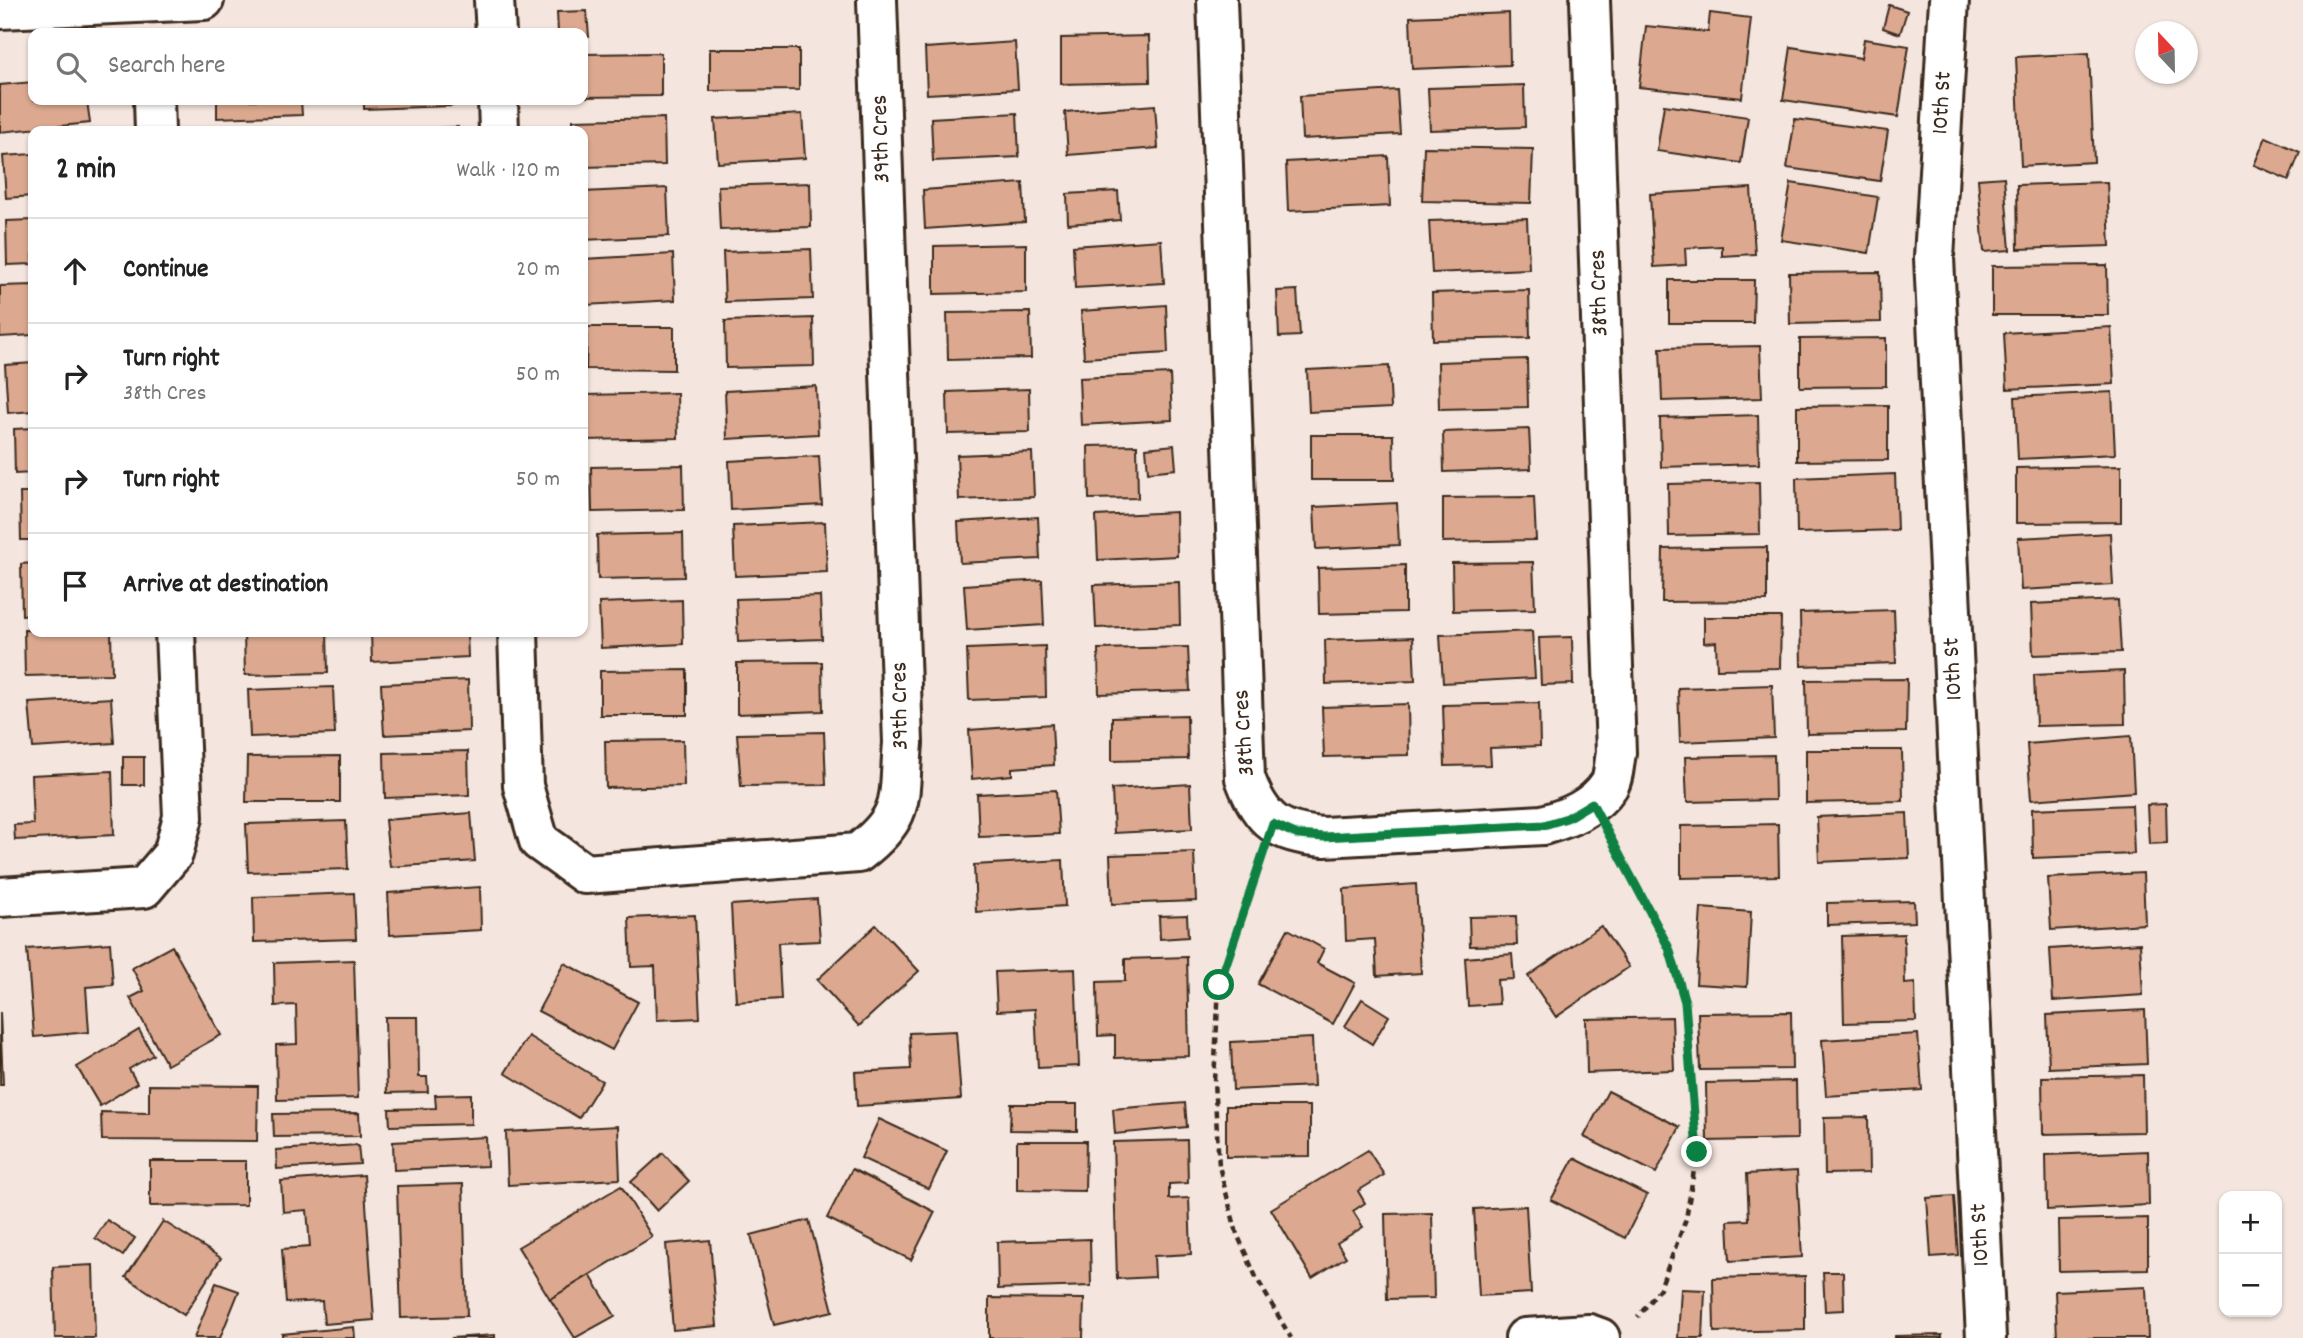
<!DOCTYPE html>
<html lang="en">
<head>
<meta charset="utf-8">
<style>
	:root { --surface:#fff; --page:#f6f6f6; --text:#222; --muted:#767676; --line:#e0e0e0 }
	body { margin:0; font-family:Dekko,sans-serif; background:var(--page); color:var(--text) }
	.controls { position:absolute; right:21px; bottom:21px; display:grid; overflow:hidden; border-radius:14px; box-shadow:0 2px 5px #0004 }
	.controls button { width:63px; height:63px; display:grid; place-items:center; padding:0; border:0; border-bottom:2px solid var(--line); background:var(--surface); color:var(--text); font:35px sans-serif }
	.compass { position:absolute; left:2135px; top:21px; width:63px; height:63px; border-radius:50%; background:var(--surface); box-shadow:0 2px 5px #0004; rotate:338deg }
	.stop { position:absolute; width:21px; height:21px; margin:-16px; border:5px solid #0b8043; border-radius:50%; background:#fff }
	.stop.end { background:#0b8043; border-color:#fff; box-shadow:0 2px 7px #0008 }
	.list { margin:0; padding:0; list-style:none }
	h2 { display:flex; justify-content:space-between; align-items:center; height:91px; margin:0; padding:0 28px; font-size:30px }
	h2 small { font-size:23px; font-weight:400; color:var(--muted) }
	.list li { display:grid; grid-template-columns:46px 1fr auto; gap:21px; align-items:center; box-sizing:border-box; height:105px; padding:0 28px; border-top:2px solid var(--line) }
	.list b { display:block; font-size:26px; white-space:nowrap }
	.list p { margin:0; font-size:23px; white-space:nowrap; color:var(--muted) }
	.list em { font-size:23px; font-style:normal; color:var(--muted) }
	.icon { flex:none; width:38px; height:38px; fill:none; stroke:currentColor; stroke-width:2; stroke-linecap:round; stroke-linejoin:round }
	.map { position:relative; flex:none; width:2303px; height:1338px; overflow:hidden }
	.search { position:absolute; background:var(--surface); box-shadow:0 2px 5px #0004; left:28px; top:28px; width:560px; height:77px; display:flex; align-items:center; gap:18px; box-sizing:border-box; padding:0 24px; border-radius:14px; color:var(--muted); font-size:26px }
	.panel { position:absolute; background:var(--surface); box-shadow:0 2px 5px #0004; left:28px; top:126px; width:560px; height:511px; border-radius:14px }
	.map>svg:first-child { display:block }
</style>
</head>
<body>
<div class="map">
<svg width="2303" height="1338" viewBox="0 0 2303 1338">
	<rect width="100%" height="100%" fill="#f4e5de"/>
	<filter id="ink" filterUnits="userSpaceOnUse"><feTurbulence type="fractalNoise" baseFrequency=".0143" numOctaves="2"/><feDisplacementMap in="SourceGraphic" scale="14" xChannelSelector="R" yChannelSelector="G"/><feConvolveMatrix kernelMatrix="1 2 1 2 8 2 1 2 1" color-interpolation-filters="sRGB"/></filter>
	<g filter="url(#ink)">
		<g fill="#dca990" stroke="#3b2a1e" stroke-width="2">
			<path d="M1889 5 1907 11 1900 34 1883 28Z"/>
			<path d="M587 11 589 37H583V33H558L557 12Z"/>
			<path d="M1509 13 1510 65 1412 69 1410 17Z"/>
			<path d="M1710 13 1751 18 1742 98 1639 87 1646 26 1708 32Z"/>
			<path d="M1149 36 1150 82 1061 84V38Z"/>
			<path d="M1864 39 1909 46 1898 117 1783 100 1791 47 1861 58Z"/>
			<path d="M1015 42 1018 89 927 94 925 48Z"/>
			<path d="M710 49H799V90L710 91Z"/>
			<path d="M661 53V96L583 97V54Z"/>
			<path d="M2089 53 2094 162 2021 166 2016 57Z"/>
			<path d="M33 82V100H87L90 123 0 132V85Z"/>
			<path d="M1524 85 1525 127 1430 130 1428 88Z"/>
			<path d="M1397 90 1400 134 1302 139 1300 96Z"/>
			<path d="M217 100H301L302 115 217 118Z"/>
			<path d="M364 100H451L452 106 364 109Z"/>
			<path d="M1155 105 1158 148 1068 155 1065 112Z"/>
			<path d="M1664 105 1748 117 1741 163 1657 151Z"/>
			<path d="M1017 113 1019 157 933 161 931 118Z"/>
			<path d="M802 114 805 158 718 163 715 119Z"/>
			<path d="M664 118 665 165 583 167V131H573V120Z"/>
			<path d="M1795 119 1888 131 1880 181 1787 168Z"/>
			<path d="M458 127V131H373Z"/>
			<path d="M2266 137 2300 152 2289 180 2254 165Z"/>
			<path d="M1424 147 1533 149 1531 203 1422 201Z"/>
			<path d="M33 154V196L6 198 3 156Z"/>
			<path d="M1388 156 1390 206 1288 211 1286 162Z"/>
			<path d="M2004 177 2010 250 1984 252 1978 179Z"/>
			<path d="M2107 182 2110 246 2018 249 2017 185Z"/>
			<path d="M810 183 811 227 720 230 718 186Z"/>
			<path d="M1023 183 1025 222 925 229 923 190Z"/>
			<path d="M1791 183 1878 197 1869 253 1781 240Z"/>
			<path d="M667 188 669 236 583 240V192Z"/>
			<path d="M1751 188 1755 254 1722 256V246L1685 248 1686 265 1654 267 1650 194Z"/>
			<path d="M1118 191 1120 220 1068 224 1067 194Z"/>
			<path d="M1527 218 1529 269 1432 273 1429 221Z"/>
			<path d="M33 220V264L7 265 6 221Z"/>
			<path d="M1161 240 1164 283 1075 288 1073 246Z"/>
			<path d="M1026 244V292L934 294V246Z"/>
			<path d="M811 249 813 299 725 302 723 252Z"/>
			<path d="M673 254 675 300 585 305 583 259Z"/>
			<path d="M2107 265 2108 315H1992V266Z"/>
			<path d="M1880 272 1881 322 1790 324 1789 273Z"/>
			<path d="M1669 280H1754L1753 323H1669Z"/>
			<path d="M33 285V335L0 337V286Z"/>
			<path d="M1297 290 1300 336 1279 337 1277 291Z"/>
			<path d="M1529 290 1530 338 1433 340 1432 293Z"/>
			<path d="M1166 305 1168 353 1084 358 1081 311Z"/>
			<path d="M1030 312 1031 358 948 360 947 313Z"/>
			<path d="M813 318 814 366 726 368 725 321Z"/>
			<path d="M587 327H674V370L586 369Z"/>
			<path d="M2111 327 2114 384 2007 389 2004 333Z"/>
			<path d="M1886 338V386L1800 387V339Z"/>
			<path d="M1760 346 1762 398 1662 401 1660 348Z"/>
			<path d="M1527 359 1528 407 1439 409 1438 362Z"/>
			<path d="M33 363V411L8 413 5 365Z"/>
			<path d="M1389 366 1391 408 1309 412 1307 370Z"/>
			<path d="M1170 374 1172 420 1081 425 1079 378Z"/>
			<path d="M816 386 818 434 727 439 725 391Z"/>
			<path d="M1029 389 1030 432 948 434 947 392Z"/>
			<path d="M2112 392 2115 454 2018 459 2015 397Z"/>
			<path d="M677 393 678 438 586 440 585 395Z"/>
			<path d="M1888 405V460L1797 461V406Z"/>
			<path d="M1758 415 1759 464 1661 467 1660 418Z"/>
			<path d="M33 428V473L15 474 14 429Z"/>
			<path d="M1529 429 1531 469 1444 472 1443 432Z"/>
			<path d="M1311 435H1393L1394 480H1311Z"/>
			<path d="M1137 445 1138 498 1089 499 1088 446Z"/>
			<path d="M1174 445 1176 469 1148 472 1146 448Z"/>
			<path d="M1032 452 1034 497 959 500 957 455Z"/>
			<path d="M819 456 822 505 731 510 729 461Z"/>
			<path d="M683 465 684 510 592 512 591 467Z"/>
			<path d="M2121 466V522L2016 523V468Z"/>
			<path d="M1895 474 1897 530 1797 533 1796 478Z"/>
			<path d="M1759 482 1760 534 1669 536 1668 484Z"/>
			<path d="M20 493H33V540H21Z"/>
			<path d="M1534 497 1536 540 1443 542V498Z"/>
			<path d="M1397 503 1399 545 1316 549 1314 507Z"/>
			<path d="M1176 512 1177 556 1098 560 1096 516Z"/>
			<path d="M1038 517 1040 559 960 563 958 522Z"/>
			<path d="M825 522 827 572 735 576 733 526Z"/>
			<path d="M683 533 684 577 598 579 597 535Z"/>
			<path d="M2110 533 2113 585 2021 590 2018 538Z"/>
			<path d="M1767 547V601L1662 602 1663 549Z"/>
			<path d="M1533 562 1535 609 1453 611 1452 563Z"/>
			<path d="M33 563V614L22 615 21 564Z"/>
			<path d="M1405 565V612L1319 614 1318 568Z"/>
			<path d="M1042 580 1044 625 967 630 964 585Z"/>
			<path d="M1179 582 1180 625 1096 628 1094 585Z"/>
			<path d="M820 596 822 639 738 642 736 599Z"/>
			<path d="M682 600 683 644 601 648 599 603Z"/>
			<path d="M2118 600 2121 652 2033 655 2031 604Z"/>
			<path d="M1894 610 1896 663 1801 666 1800 613Z"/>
			<path d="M1704 617H1781L1780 668 1717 669 1716 642 1704 643Z"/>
			<path d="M24 630 111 632 112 674 25 676Z"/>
			<path d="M1532 631 1535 678 1443 683 1440 635Z"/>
			<path d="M244 632H327L328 673 245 675Z"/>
			<path d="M371 632H467L468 657 372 662Z"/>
			<path d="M1413 637 1415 681 1326 684 1325 640Z"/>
			<path d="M1572 637 1573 684 1541 685 1539 638Z"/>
			<path d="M1045 646 1046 697 969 700 967 649Z"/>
			<path d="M1188 647 1190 691 1099 694 1098 649Z"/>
			<path d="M822 662 823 711 737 714V663Z"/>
			<path d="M687 670V715H600V671Z"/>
			<path d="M2124 671 2125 724 2036 726 2034 675Z"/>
			<path d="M1907 679 1906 732 1807 734 1806 680Z"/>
			<path d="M468 680 469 731 384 735 381 684Z"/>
			<path d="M1772 685 1774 738 1680 742 1678 688Z"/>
			<path d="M333 687 335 734 250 737 248 690Z"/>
			<path d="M111 698 114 743 33 748 29 703Z"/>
			<path d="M1539 703 1540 746 1490 748 1491 765 1445 766 1443 705Z"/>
			<path d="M1408 704 1409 755 1324 757 1322 707Z"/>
			<path d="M1187 715 1188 759 1112 761V717Z"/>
			<path d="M1052 724 1054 765 1012 768V775L972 779 969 730Z"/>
			<path d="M824 732 826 785 741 786 737 734Z"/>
			<path d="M2131 736 2134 792 2031 800 2027 744Z"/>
			<path d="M683 740 684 786 606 788 605 741Z"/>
			<path d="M1806 750H1902L1903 801 1806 803Z"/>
			<path d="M468 751 469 795 385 798 384 753Z"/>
			<path d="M1774 755 1775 800 1687 802 1685 757Z"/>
			<path d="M340 756V802H246L247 757Z"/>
			<rect x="123" y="757" width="21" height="28"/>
			<path d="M112 771 114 835 15 840 14 825 33 824 31 775Z"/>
			<path d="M1190 784 1192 829 1114 833 1112 789Z"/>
			<path d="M1056 790 1059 834 979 837 977 794Z"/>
			<path d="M2166 804 2167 843 2149 844 2147 805Z"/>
			<path d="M2132 805 2134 854 2033 858 2032 809Z"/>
			<path d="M471 813 475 861 390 867 385 820Z"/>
			<path d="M1907 813 1909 858 1819 862 1817 817Z"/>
			<path d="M346 821 348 869 248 872 246 824Z"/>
			<path d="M1778 824 1779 876 1681 878V826Z"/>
			<path d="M1194 852 1196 901 1112 904 1110 855Z"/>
			<path d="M1063 860 1065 906 976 912 974 865Z"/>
			<path d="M2143 873 2145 924 2051 930 2048 878Z"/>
			<path d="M1416 884 1421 973 1377 976 1375 939 1346 941 1344 889Z"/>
			<path d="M480 887 481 930 390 935 388 893Z"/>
			<path d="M354 893 356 939 254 942 253 897Z"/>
			<path d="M817 899 820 941 778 943 781 999 736 1002 731 905Z"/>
			<path d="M1914 901 1915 922 1827 925V903Z"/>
			<path d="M1701 908 1751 912 1747 987 1696 984Z"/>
			<path d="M695 915 700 1018 657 1020 655 966 631 967 629 918Z"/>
			<path d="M1187 915 1188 937 1160 939 1159 916Z"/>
			<path d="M1516 916 1517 945 1470 946 1469 917Z"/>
			<path d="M876 925 919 971 859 1026 817 980Z"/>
			<path d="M1601 926 1629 967 1556 1017 1528 976Z"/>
			<path d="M1288 929 1324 949 1317 963 1355 983 1333 1024 1258 984Z"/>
			<path d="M1904 934 1905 984 1915 983 1916 1021 1844 1023 1842 936Z"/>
			<path d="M110 943 113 985 86 987 89 1032 34 1037 27 949Z"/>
			<path d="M2140 943 2143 995 2053 1001 2050 949Z"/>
			<path d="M172 946 221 1035 167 1065 130 998 144 991 132 968Z"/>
			<path d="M1512 954 1514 979 1497 980 1499 1004 1468 1006 1465 958Z"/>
			<path d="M1187 957 1189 1056 1115 1058V1035L1098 1036 1097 982 1125 981V959Z"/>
			<path d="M354 960 358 1098 277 1100 276 1045 297 1044 296 1005 275 1006 274 963Z"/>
			<path d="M564 963 638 1002 612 1050 538 1011Z"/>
			<path d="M1075 969 1079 1066 1038 1068 1035 1009 997 1011 995 972Z"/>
			<path d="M1362 999 1389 1016 1372 1044 1345 1026Z"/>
			<path d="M2145 1010 2147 1064 2049 1068 2047 1015Z"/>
			<path d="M0 1012 3 1085H0Z"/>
			<path d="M1791 1012 1792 1069 1700 1070 1698 1013Z"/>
			<path d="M385 1017H418L419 1077H427L428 1092 387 1093Z"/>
			<path d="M1672 1017 1674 1070 1587 1073 1586 1019Z"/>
			<path d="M139 1030 153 1055 129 1069 137 1083 100 1106 77 1067Z"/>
			<path d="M956 1031 961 1099 857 1106 855 1072 911 1069 909 1033Z"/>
			<path d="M1918 1034 1922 1090 1826 1096 1822 1040Z"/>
			<path d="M528 1036 602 1081 579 1118 505 1073Z"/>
			<path d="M1312 1038 1314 1086 1233 1090 1231 1042Z"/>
			<path d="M2143 1075 2144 1132 2043 1134 2042 1077Z"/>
			<path d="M1796 1081 1797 1139 1707 1141 1706 1083Z"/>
			<path d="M149 1085 258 1086 257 1141 102 1140 101 1112 149 1113Z"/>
			<path d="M1608 1091 1680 1127 1656 1173 1584 1137Z"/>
			<path d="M471 1094V1124L390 1126 389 1109 436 1108 435 1095Z"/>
			<path d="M1185 1103 1187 1127 1115 1134 1113 1109Z"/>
			<path d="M1011 1104H1077V1131L1010 1130Z"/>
			<path d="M1226 1106H1310V1156L1226 1157Z"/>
			<path d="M359 1113 360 1136 274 1137 273 1114Z"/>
			<path d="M1868 1117 1869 1173 1825 1174 1824 1118Z"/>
			<path d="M879 1119 947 1151 929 1189 861 1158Z"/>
			<path d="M618 1126 620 1179 508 1185 506 1132Z"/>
			<path d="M486 1137 487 1166 394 1170 393 1142Z"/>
			<path d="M1187 1140 1188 1183 1169 1184V1199L1189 1198 1191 1254 1154 1256 1155 1277 1117 1279 1113 1142Z"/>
			<path d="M1017 1141H1086L1085 1191 1017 1190Z"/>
			<path d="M358 1145 360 1164 277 1169 276 1150Z"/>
			<path d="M1368 1150 1384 1175 1358 1191 1365 1203 1353 1211 1363 1227 1337 1243 1346 1257 1312 1278 1271 1209Z"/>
			<path d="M2148 1151 2149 1205 2047 1210 2046 1155Z"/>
			<path d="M663 1153 689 1181 657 1211 631 1182Z"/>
			<path d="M1574 1158 1647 1195 1625 1238 1551 1200Z"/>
			<path d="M150 1161H246V1205L150 1206Z"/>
			<path d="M852 1169 935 1212 911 1260 827 1218Z"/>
			<path d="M1797 1171 1802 1257 1730 1261 1728 1221 1749 1220 1747 1174Z"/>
			<path d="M364 1175 374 1320 324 1324 322 1301 286 1303 282 1249 310 1247 307 1210 283 1212 281 1181Z"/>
			<path d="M463 1184 467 1316 401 1318 397 1186Z"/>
			<path d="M621 1186 652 1237 550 1299 518 1247Z"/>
			<path d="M1954 1196 1958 1255 1931 1257 1927 1198Z"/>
			<path d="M1526 1206 1531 1293 1479 1296 1474 1209Z"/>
			<path d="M1432 1213 1434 1298 1387 1299 1385 1214Z"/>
			<path d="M2148 1218V1269L2059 1271 2058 1220Z"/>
			<path d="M107 1220 135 1238 123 1256 95 1238Z"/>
			<path d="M809 1220 833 1311 774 1325 751 1235Z"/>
			<path d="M163 1221 221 1258 184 1315 126 1277Z"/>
			<path d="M1090 1239 1091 1286 998 1289 997 1242Z"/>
			<path d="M710 1240 717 1326 673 1330 666 1244Z"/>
			<path d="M93 1265 95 1338H55L53 1267Z"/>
			<path d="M1823 1272H1843L1844 1310 1825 1311Z"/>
			<path d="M590 1275 615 1316 575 1338 550 1299Z"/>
			<path d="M1805 1276V1330L1714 1332 1713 1278Z"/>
			<path d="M216 1283 239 1291 220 1338H194Z"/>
			<path d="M2146 1287 2148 1338H2057L2055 1291Z"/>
			<path d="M1681 1289 1705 1290 1703 1338H1678Z"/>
			<path d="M989 1298 1084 1299 1083 1338H989Z"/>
			<path d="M354 1327 355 1338H282V1334Z"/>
			<path d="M495 1335V1338H451Z"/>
			<path d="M1942 1335V1338H1895V1336Z"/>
		</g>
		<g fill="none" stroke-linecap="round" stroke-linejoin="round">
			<defs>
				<g id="minor">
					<path d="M494 0 496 33"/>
					<path d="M1217 0 1245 778C1261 821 1278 834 1324 837L1543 825C1568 818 1594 808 1609 785 1614 777 1614 762 1616 753L1590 0"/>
					<path d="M1949 0 1934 258 1986 1338"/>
					<path d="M0 9 204 0"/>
					<path d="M154 100 155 131"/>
					<path d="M498 100 499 131"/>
					<path d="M518 632 523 786 539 841 585 874 858 853C907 815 898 800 903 743L877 0"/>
					<path d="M0 897 144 888 173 854 183 817 175 632"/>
					<path d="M1525 1338 1589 1334 1600 1338"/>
				</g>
			</defs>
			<use href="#minor" stroke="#3b2a1e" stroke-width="44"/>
			<g stroke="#3b2a1e" stroke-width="4.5" stroke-dasharray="7 5" stroke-linecap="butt">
				<path d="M1613 841 1669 948 1685 1002 1697 1152 1686 1219 1660 1288 1638 1317"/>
				<path d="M1259 864 1219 985 1214 1081 1219 1166 1237 1234 1256 1277 1291 1338"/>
			</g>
			<use href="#minor" stroke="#fff" stroke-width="38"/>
		</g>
	</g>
	<g fill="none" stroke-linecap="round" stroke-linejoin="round" filter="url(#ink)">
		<path stroke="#0b8043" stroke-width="9" d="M1219 985 1273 824 1298 835 1324 837 1544 825 1567 818 1592 803 1669 948 1685 1002 1697 1152"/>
	</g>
	<g text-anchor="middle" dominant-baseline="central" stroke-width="7" stroke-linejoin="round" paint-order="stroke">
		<g font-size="24" fill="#3b2a1e" stroke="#fff">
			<text transform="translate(1943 103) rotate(-87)">10th St</text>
			<text transform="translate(882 139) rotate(-92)">39th Cres</text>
			<text transform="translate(1600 293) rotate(-92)">38th Cres</text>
			<text transform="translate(1954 669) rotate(-93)">10th St</text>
			<text transform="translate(901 706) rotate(-91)">39th Cres</text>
			<text transform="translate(1245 733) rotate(-94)">38th Cres</text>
			<text transform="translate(1981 1235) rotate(-93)">10th St</text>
		</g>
	</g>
</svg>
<div class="controls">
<button>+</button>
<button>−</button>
</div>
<svg class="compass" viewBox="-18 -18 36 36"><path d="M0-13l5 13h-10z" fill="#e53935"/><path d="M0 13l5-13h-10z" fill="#767676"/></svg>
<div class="stop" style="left:1219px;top:985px"></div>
<div class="stop end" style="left:1697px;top:1152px"></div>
<div class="search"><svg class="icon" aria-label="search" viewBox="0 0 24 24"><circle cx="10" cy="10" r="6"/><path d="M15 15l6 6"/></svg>Search here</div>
<section class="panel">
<h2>2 min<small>Walk · 120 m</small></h2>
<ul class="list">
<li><svg class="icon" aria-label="ahead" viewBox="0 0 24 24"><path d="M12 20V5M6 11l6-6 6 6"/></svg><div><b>Continue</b></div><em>20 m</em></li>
<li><svg class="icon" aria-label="right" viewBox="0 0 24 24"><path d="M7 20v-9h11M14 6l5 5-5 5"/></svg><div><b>Turn right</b><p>38th Cres</p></div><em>50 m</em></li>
<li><svg class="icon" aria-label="right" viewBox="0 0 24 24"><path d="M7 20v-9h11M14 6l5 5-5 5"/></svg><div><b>Turn right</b></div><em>50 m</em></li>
<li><svg class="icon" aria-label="arrive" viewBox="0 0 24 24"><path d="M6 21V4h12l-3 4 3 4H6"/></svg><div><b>Arrive at destination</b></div></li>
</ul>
</section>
</div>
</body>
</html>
